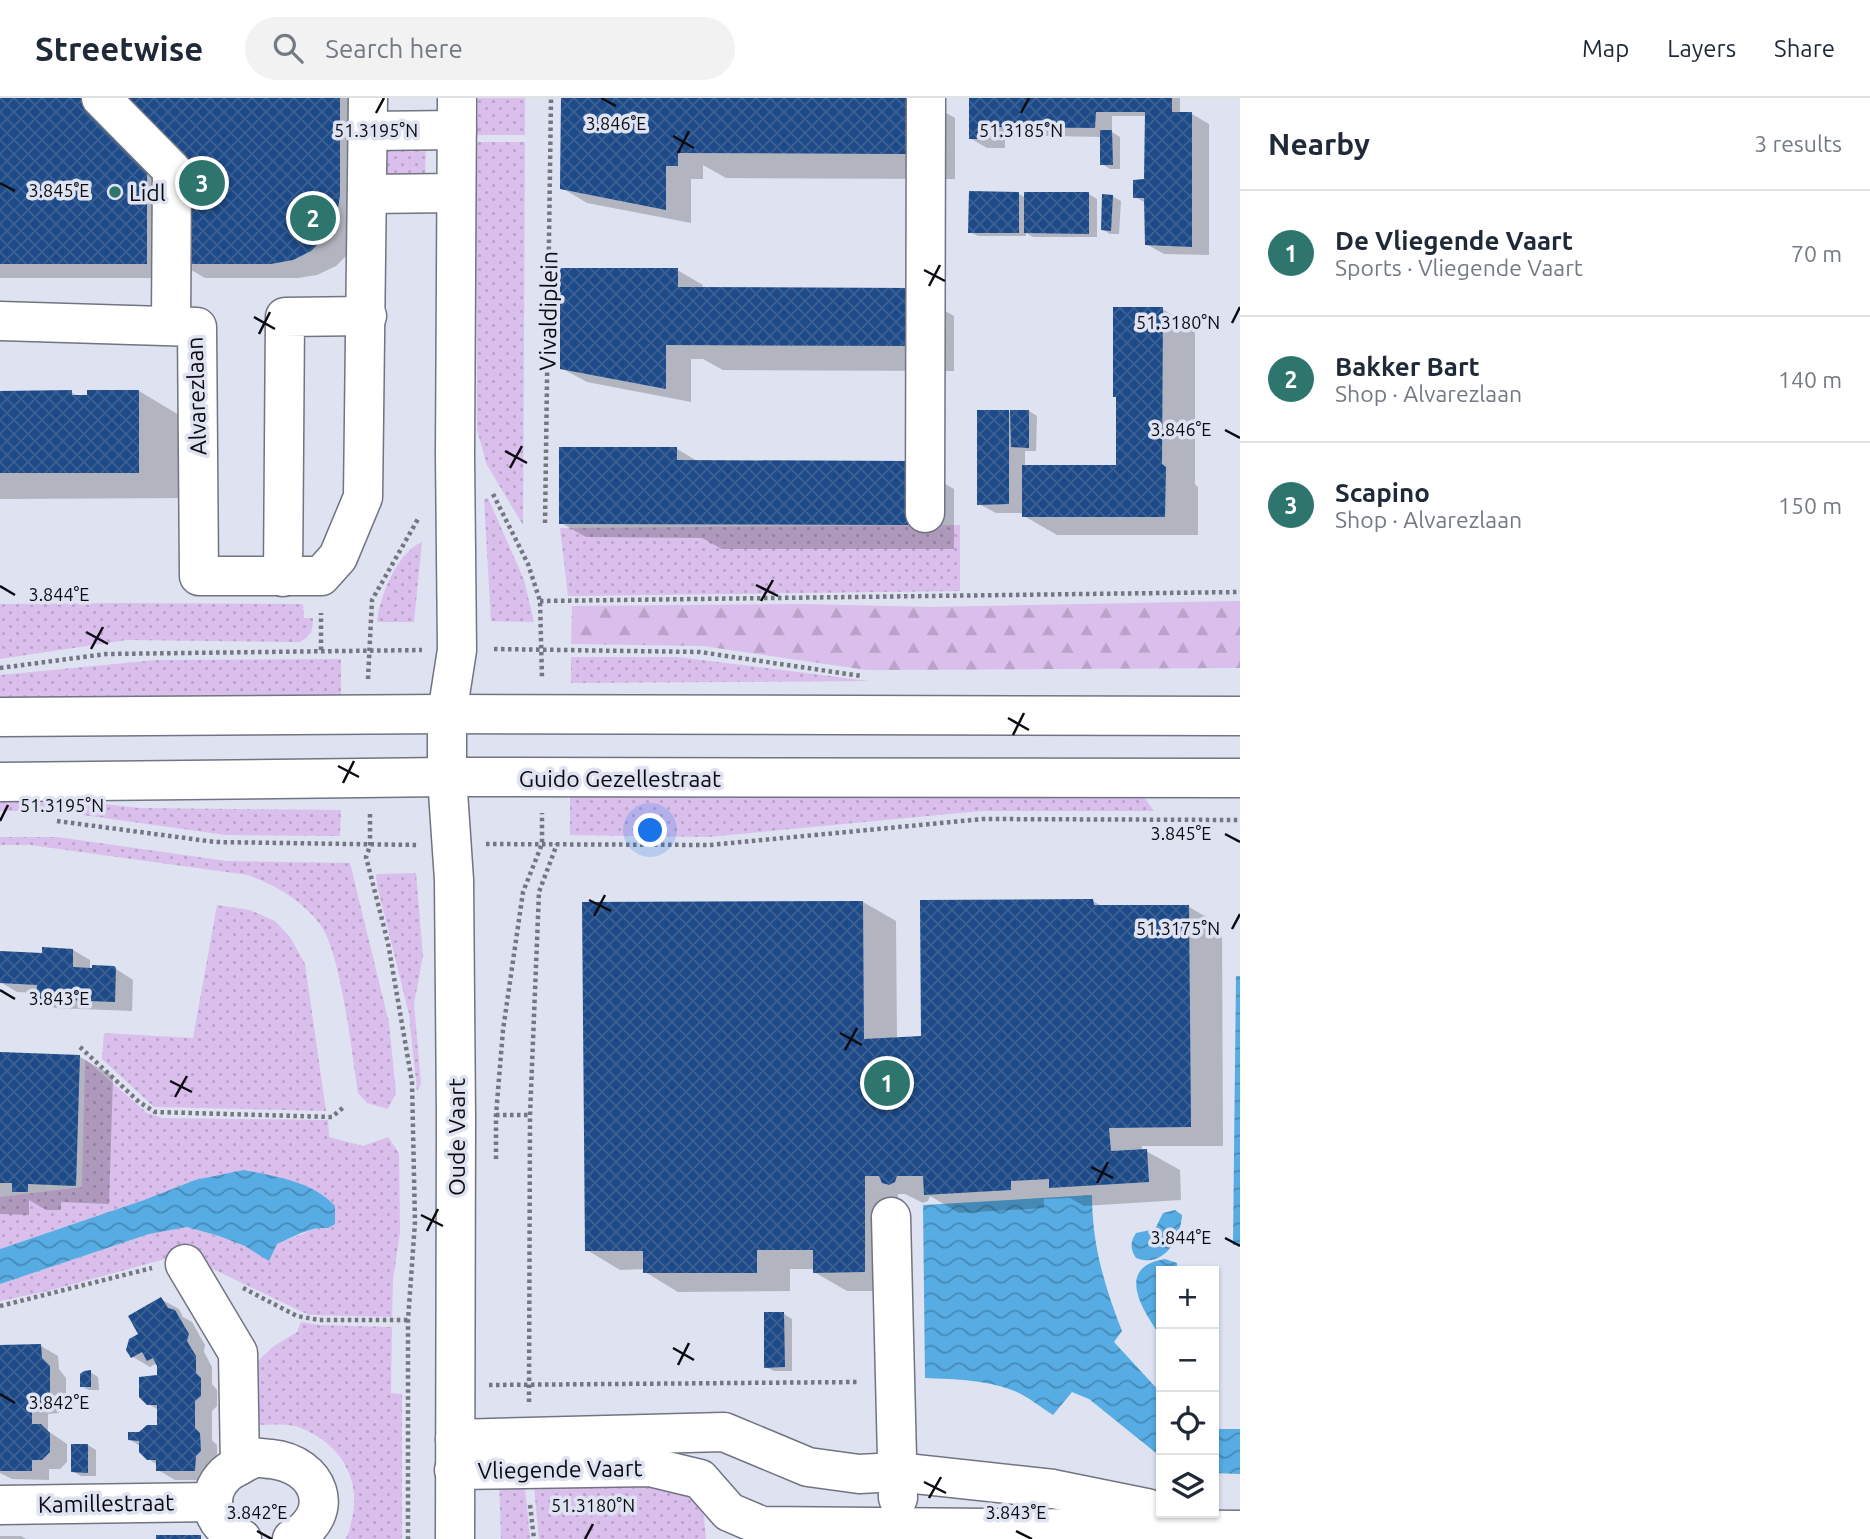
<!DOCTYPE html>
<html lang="en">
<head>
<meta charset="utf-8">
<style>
	:root { --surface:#fff; --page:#f2f2f3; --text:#1f2937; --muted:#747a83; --line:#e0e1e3; --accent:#2d756d }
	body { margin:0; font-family:Ubuntu,sans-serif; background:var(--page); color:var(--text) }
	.controls { position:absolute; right:21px; bottom:21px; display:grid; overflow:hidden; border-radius:0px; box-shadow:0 2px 5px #0004 }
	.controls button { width:63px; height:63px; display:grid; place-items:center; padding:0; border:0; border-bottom:2px solid var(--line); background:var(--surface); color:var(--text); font:35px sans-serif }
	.you { position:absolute; left:651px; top:733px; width:24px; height:24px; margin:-18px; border:5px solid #fff; border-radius:50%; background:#1a73e8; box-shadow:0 0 0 10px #1a73e833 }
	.badge { display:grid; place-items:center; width:46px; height:46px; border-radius:50%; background:var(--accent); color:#fff; font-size:23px; font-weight:700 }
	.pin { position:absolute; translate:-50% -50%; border:4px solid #fff; box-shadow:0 2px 7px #0006 }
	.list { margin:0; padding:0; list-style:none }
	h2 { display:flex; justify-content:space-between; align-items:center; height:91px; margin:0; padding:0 28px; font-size:30px }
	h2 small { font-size:23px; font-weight:400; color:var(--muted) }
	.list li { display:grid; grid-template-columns:46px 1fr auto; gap:21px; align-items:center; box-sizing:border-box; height:126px; padding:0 28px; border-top:2px solid var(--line) }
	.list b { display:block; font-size:26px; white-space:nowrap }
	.list p { margin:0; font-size:23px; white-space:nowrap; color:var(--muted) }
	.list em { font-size:23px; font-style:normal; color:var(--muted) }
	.icon { flex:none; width:38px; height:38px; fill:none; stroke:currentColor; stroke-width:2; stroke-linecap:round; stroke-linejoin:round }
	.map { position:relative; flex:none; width:1240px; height:1441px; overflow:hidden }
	header { display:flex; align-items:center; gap:42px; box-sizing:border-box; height:98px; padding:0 35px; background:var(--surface); border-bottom:2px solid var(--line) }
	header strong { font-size:33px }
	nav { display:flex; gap:38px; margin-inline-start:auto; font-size:24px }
	.search { width:490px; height:63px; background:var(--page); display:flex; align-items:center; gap:18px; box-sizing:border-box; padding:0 24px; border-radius:38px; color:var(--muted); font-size:26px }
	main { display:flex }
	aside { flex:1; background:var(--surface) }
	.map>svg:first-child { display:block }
</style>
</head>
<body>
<header>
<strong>Streetwise</strong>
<div class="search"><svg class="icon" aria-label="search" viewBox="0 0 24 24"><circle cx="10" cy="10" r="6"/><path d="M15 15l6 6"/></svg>Search here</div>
<nav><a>Map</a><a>Layers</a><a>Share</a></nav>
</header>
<main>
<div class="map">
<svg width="1240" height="1441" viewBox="0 0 1240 1441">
	<defs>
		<pattern id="grass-dots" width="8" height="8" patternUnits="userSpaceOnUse" patternTransform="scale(1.75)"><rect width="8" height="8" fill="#dabeec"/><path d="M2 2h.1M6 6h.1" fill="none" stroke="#baa2c9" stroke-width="1.8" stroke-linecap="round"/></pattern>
		<pattern id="forest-firs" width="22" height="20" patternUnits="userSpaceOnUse" patternTransform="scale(1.75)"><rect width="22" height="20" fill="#dabeec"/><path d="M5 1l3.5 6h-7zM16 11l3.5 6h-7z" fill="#baa2c9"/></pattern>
		<pattern id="water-waves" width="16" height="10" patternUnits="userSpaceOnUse" patternTransform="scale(1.75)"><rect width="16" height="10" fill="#57ace4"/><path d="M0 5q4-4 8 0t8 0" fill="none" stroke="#468ab7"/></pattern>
		<pattern id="building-cross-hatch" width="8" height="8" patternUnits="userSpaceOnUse" patternTransform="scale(1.75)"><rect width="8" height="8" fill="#1d4a89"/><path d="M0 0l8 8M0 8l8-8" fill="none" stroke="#3c6092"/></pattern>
	</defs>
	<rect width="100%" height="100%" fill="#dfe2f1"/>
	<g fill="url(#grass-dots)">
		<path d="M478 0H525V37H477Z"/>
		<path d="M426 41 425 83H401L386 76V56L390 48Z"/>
		<path d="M476 44H525L523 427 487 367 477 332Z"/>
		<path d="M488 400 524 482 534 524 491 523 484 401Z"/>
		<path d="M960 427V493L568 498 560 430Z"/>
		<path d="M422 444 414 524H377C379 498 398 454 422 444Z"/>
		<path d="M123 505 303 506 304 520H313C313 532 311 539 299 544L127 542 0 561V506Z"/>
		<path d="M571 559H678L869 583 571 585Z"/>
		<path d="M341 561V597L0 600V577L157 562Z"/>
		<path d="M570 699H1144L1154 713H981L708 739 570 737Z"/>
		<path d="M0 700H53L139 710 341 712 340 738 226 737 54 713H0Z"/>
		<path d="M0 739H57L227 763 350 765 389 925 396 995 388 1011 367 1005 358 995C352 957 341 852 319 825 301 802 275 787 248 777L30 747H0Z"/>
		<path d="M416 775 423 858 414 906 421 986 417 993 409 916 377 787 376 776Z"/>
		<path d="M217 807 250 812 275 823 290 839 305 866 326 1013 154 1009 102 961 104 935 193 940Z"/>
		<path d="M85 961 147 1015 163 1020 328 1022 329 1039 363 1048 388 1039 399 1055 400 1134 393 1182 392 1219 309 1217 215 1172 188 1162 169 1160 48 1193 0 1203V1186L152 1135 187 1129 219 1138 245 1148 269 1162 277 1146 317 1130H328L195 1082 144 1102 0 1151V1099L82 1089Z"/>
		<path d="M301 1224 319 1227 392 1229 391 1295 402 1296V1441H345C350 1435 350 1428 352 1421 362 1380 339 1345 301 1330 289 1325 270 1327 257 1327L249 1271 274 1248 297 1234Z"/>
		<path d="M524 1379 530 1441H501L499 1380Z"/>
		<path d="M533 1379 668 1382 698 1402 704 1420 706 1441H539Z"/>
	</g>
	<path fill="url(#forest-firs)" d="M1240 503V570L867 572 703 548 571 546 572 508 804 506 931 509Z"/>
	<g fill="url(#water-waves)">
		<path d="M1236 878H1240V1147H1233Z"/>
		<path d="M244 1072C275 1078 314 1084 335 1108V1126L328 1130H317L301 1135 277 1146 269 1163 245 1148 219 1138 187 1129 149 1136 0 1186V1151L144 1102 195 1082Z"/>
		<path d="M1092 1097C1092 1146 1104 1187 1122 1233L1114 1244 1161 1295V1359L1089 1301 1072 1294 1053 1317C1042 1310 1031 1301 1019 1295 990 1282 956 1281 925 1280L923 1107Z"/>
		<path d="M1175 1112 1182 1117C1181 1140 1164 1171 1136 1160 1130 1151 1130 1144 1136 1135L1155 1131 1163 1115Z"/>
		<path d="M1165 1161 1177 1165V1173H1161V1239C1144 1214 1113 1169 1165 1161Z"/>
		<path d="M1214 1328 1220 1331H1240V1376L1214 1375Z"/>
	</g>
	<g fill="#0003">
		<path d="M0 0H90L172 81V180H0Z"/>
		<path d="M126 0H365L353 151 336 168 317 177 298 180H205L179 165V52Z"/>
		<path d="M562 0H920L955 20V81L726 80 703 67V81H691V125L587 105 562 90Z"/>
		<path d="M971 0H1180V16H1192L1209 26V157L1164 156 1146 146V105L1135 99 1146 83 1147 18H1112V34L1120 39V71H1110L1102 66V39L1005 37V50H987L970 40Z"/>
		<path d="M1019 96 1026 100 1089 96 1097 101V139H1033L1026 135V138H978L970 134Z"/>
		<path d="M1112 98 1121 103 1119 136H1110L1102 131Z"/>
		<path d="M677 172 703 187 702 191 909 192 954 218V273L723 272 703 261H691V304L587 284 561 270Z"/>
		<path d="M1162 211 1195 230V386L1198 389V437H1057L1024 418V415H996L979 406 1008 314 1012 316 1029 313 1037 318 1036 353H1025V369H1118Z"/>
		<path d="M139 293 184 320V400L0 401V294H71L79 299Z"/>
		<path d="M677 351 699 364 908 365 954 391V451H722L702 440 586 439 561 425Z"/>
		<path d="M1093 803 1103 809H1189L1222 828 1223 1048H1142V1053H1146L1180 1072 1181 1102 1084 1108 1070 1100 1044 1101V1110L959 1115 930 1098 928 1103 923 1105 905 1096H898V1193H847L814 1174V1171H790V1193L678 1194 645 1174V1171L620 1172 587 1152 863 804 896 823 897 941 923 940Z"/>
		<path d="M73 852 90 862V871L113 869 133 882 132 913 55 910 38 900V895L17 894 0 884 44 857Z"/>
		<path d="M0 956 80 959 113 978 109 1106 61 1104V1112H46L29 1102V1117L0 1116Z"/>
		<path d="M161 1201 179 1211 183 1219 192 1224 205 1247 204 1254 212 1269V1286L217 1292V1308L212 1313V1342L217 1347V1363L212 1382H175L158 1372V1367L148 1361 140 1348 129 1341 158 1328 159 1312 148 1306 158 1279 159 1268 155 1266 150 1269 133 1259 140 1237Z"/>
		<path d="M784 1216 792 1221V1273H774L766 1269Z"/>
		<path d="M0 1248H41L58 1258 59 1271 66 1280V1308L59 1315 48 1316V1333L67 1346V1364L60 1371H49V1382L12 1381 0 1375Z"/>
		<path d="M90 1274 98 1279 99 1292H89L81 1288Z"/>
		<path d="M88 1347 96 1352V1378H81L72 1373Z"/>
		<path d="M0 1438H21L26 1441H0Z"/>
	</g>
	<g fill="url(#building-cross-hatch)">
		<path d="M0 0H81L147 65V166H0Z"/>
		<path d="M124 0H340V97L337 117 327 137 311 153 293 162 271 166H177V53Z"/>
		<path d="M561 0H910V56L678 55V68H666V112L560 91Z"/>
		<path d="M969 0H1172V14H1192V149L1145 147 1144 100H1133V82L1144 81 1145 14H1096L1095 30 989 29 988 41H969Z"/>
		<path d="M1100 32H1112L1113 67H1100Z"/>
		<path d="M969 93 1019 94V135H968Z"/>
		<path d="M1024 94H1089V136L1024 135Z"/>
		<path d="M1102 96 1113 97 1111 133 1101 132Z"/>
		<path d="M560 170H678V189L909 190V248L666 247V291L560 271Z"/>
		<path d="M1113 209H1163L1162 366 1166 369 1165 419H1022V367H1116V299H1113Z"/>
		<path d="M72 292V297H87V292H139V375H0V293Z"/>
		<path d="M977 312H1009V406L977 407Z"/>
		<path d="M1010 312H1029V350L1011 349Z"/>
		<path d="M559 349H677V362L909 363 908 427 559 426Z"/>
		<path d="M1093 801 1094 807H1189L1191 1029 1109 1030 1111 1053 1147 1051 1149 1084 1049 1090V1081L1011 1083V1092L924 1097 923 1078H897L895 1084 889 1087 882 1085 879 1078H865V1174L813 1175V1152H757V1175H643V1153H585L582 804 863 803 864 941 921 938 920 802Z"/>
		<path d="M42 849 73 851V869L92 870V867L114 868 116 870 115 904 36 901 37 887 0 885V853L42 855Z"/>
		<path d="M0 954 80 957 76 1088 28 1086V1094H12V1085H0Z"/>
		<path d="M161 1199 168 1210 175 1212 189 1236 187 1243 196 1258V1275L201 1280V1298L195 1303V1330L200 1335 201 1353 196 1358 195 1373H156V1362H147L139 1354V1343L128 1342V1334H139L147 1327H157V1307H147L139 1299V1279L157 1277V1268L153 1260 147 1263 142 1254 131 1260 126 1252 129 1241 138 1236 128 1218Z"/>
		<path d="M764 1214H784L785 1269 764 1270Z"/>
		<path d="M41 1246 42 1260 50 1268V1299L42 1306 32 1307V1326H41L50 1335V1354L42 1362H32V1373H0V1247Z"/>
		<path d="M91 1272V1289H80V1276L84 1273Z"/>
		<path d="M71 1346H88V1375L71 1374Z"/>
		<rect x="156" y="1437" width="45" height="4"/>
	</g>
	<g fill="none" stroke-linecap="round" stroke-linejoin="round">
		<defs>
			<g id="minor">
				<path d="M101 0 172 72 171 227"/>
				<path d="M368 33 457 32"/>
				<path d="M368 96 456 95"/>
				<path d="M0 223 197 229 199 478H321L338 459 363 399 368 0"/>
				<path d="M925 415 926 0"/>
				<path d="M283 479 285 219 367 218"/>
				<path d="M891 1119 898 1400"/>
				<path d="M185 1166 238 1255 240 1367"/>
				<path d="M455 1341 724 1334 808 1369 859 1376 897 1374 1053 1391 1147 1410 1164 1417"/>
				<path d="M454 1372 650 1369 700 1381 729 1414 762 1428 1240 1432"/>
				<path d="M0 1407 213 1404"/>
				<path d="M242 1441C227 1434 214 1423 213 1405 212 1391 222 1376 235 1370 241 1367 248 1362 255 1360 259 1359 266 1361 271 1361 319 1366 339 1415 292 1441"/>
				<path d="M455 1441 456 1019 454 782 447 679V616L457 552 455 358 457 0"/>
			</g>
			<g id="major">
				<path d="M0 619 447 616 1240 618"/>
				<path d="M0 684 447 679 1240 680"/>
			</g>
		</defs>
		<use href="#minor" stroke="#717481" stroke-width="41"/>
		<use href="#major" stroke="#717481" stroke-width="41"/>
		<g stroke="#747680" stroke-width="4.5" stroke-dasharray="3.5 3.5" stroke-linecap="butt">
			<path d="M493 396 528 466 540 503 542 580"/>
			<path d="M545 425 551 0"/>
			<path d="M540 503 1240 494"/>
			<path d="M494 551 700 554 861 578"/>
			<path d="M321 552V515"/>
			<path d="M0 570 106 556 422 552"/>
			<path d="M368 581 372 502 418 421"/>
			<path d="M370 716V748L366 759 388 845 412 984 415 1124 408 1222V1441"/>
			<path d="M57 723 215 744 418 747"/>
			<path d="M486 746 710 747 983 721 1240 722"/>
			<path d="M80 949 139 1004 155 1014 332 1019 344 1009"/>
			<path d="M496 1017H530"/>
			<path d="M496 1061V1017L503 932 523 794 542 746V715"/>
			<path d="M243 1190 297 1218 319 1222H408"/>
			<path d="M0 1208 152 1170"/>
			<path d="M489 1287 858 1284"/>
			<path d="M529 1304 530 1017 539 794 557 746"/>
			<path d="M530 1407 534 1441"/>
		</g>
		<use href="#minor" stroke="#fff" stroke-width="38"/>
		<use href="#major" stroke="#fff" stroke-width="38"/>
	</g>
	<path fill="none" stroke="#0b0c11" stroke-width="2.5" d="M601 0 616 8M376 15 384 0M1021 15 1029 0M673 38 694 50M678 55 689 33M0 85 15 93M924 172 945 183M929 188 940 167M254 219 275 231M1232 225 1240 209M259 236 270 214M1225 332 1240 340M505 353 527 365M510 370 522 348M756 487 778 498M0 488 15 497M761 503 773 482M86 534 108 546M91 551 103 529M1008 620 1029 632M1013 637 1024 615M338 668 359 679M343 685 354 663M0 723 8 707M1225 736 1240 744M589 802 611 813M594 818 605 797M1232 831 1240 816M0 892 15 901M840 935 862 947M845 952 857 930M170 983 192 994M175 999 187 978M1091 1069 1113 1080M1097 1085 1108 1064M421 1117 443 1128M427 1133 438 1111M1225 1140 1240 1148M673 1250 694 1262M678 1267 689 1245M0 1296 15 1305M924 1384 946 1395M929 1400 941 1379M257 1433 272 1441M1016 1433 1032 1441M585 1441 593 1426"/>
	<circle fill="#2d756d" stroke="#dfe2f1" stroke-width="2.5" cx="115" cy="94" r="7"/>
	<g text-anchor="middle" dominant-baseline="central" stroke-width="7" stroke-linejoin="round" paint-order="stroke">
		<g font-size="23" fill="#0b0c11" stroke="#dfe2f1" text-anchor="start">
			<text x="129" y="94">Lidl</text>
		</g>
		<g font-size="23" fill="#0b0c11" stroke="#dfe2f1">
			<text transform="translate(548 213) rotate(-89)">Vivaldiplein</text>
			<text transform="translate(196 298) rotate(-92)">Alvarezlaan</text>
			<text x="620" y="680">Guido Gezellestraat</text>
			<text transform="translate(456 1039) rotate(-90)">Oude Vaart</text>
			<text transform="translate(560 1371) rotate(-1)">Vliegende Vaart</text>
			<text transform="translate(106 1405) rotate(-1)">Kamillestraat</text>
		</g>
	</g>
	<g font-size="18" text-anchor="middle" fill="#0b0c11" stroke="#dfe2f1" stroke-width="7" stroke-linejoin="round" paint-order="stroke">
		<text x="616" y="32">3.846°E</text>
		<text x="376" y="39">51.3195°N</text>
		<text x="1021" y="39">51.3185°N</text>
		<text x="59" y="99">3.845°E</text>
		<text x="1178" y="231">51.3180°N</text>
		<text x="1181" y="338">3.846°E</text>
		<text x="59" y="503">3.844°E</text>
		<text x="62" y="714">51.3195°N</text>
		<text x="1181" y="742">3.845°E</text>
		<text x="1178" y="837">51.3175°N</text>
		<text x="59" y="907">3.843°E</text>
		<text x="1181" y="1146">3.844°E</text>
		<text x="59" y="1311">3.842°E</text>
		<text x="593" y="1414">51.3180°N</text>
		<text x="257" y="1421">3.842°E</text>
		<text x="1016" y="1421">3.843°E</text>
	</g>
</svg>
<div class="controls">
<button>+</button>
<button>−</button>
<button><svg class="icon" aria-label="locate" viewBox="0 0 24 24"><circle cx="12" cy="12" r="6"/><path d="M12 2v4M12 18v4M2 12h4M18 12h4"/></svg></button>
<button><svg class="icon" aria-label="layers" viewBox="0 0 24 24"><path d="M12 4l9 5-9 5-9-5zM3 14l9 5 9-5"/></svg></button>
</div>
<div class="you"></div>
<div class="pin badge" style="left:887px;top:985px">1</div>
<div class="pin badge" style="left:313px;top:120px">2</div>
<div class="pin badge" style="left:202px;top:85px">3</div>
</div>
<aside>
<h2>Nearby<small>3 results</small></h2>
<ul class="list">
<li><span class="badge">1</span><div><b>De Vliegende Vaart</b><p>Sports · Vliegende Vaart</p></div><em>70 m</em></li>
<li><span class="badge">2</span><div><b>Bakker Bart</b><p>Shop · Alvarezlaan</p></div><em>140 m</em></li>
<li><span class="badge">3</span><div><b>Scapino</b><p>Shop · Alvarezlaan</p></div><em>150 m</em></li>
</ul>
</aside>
</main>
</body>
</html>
